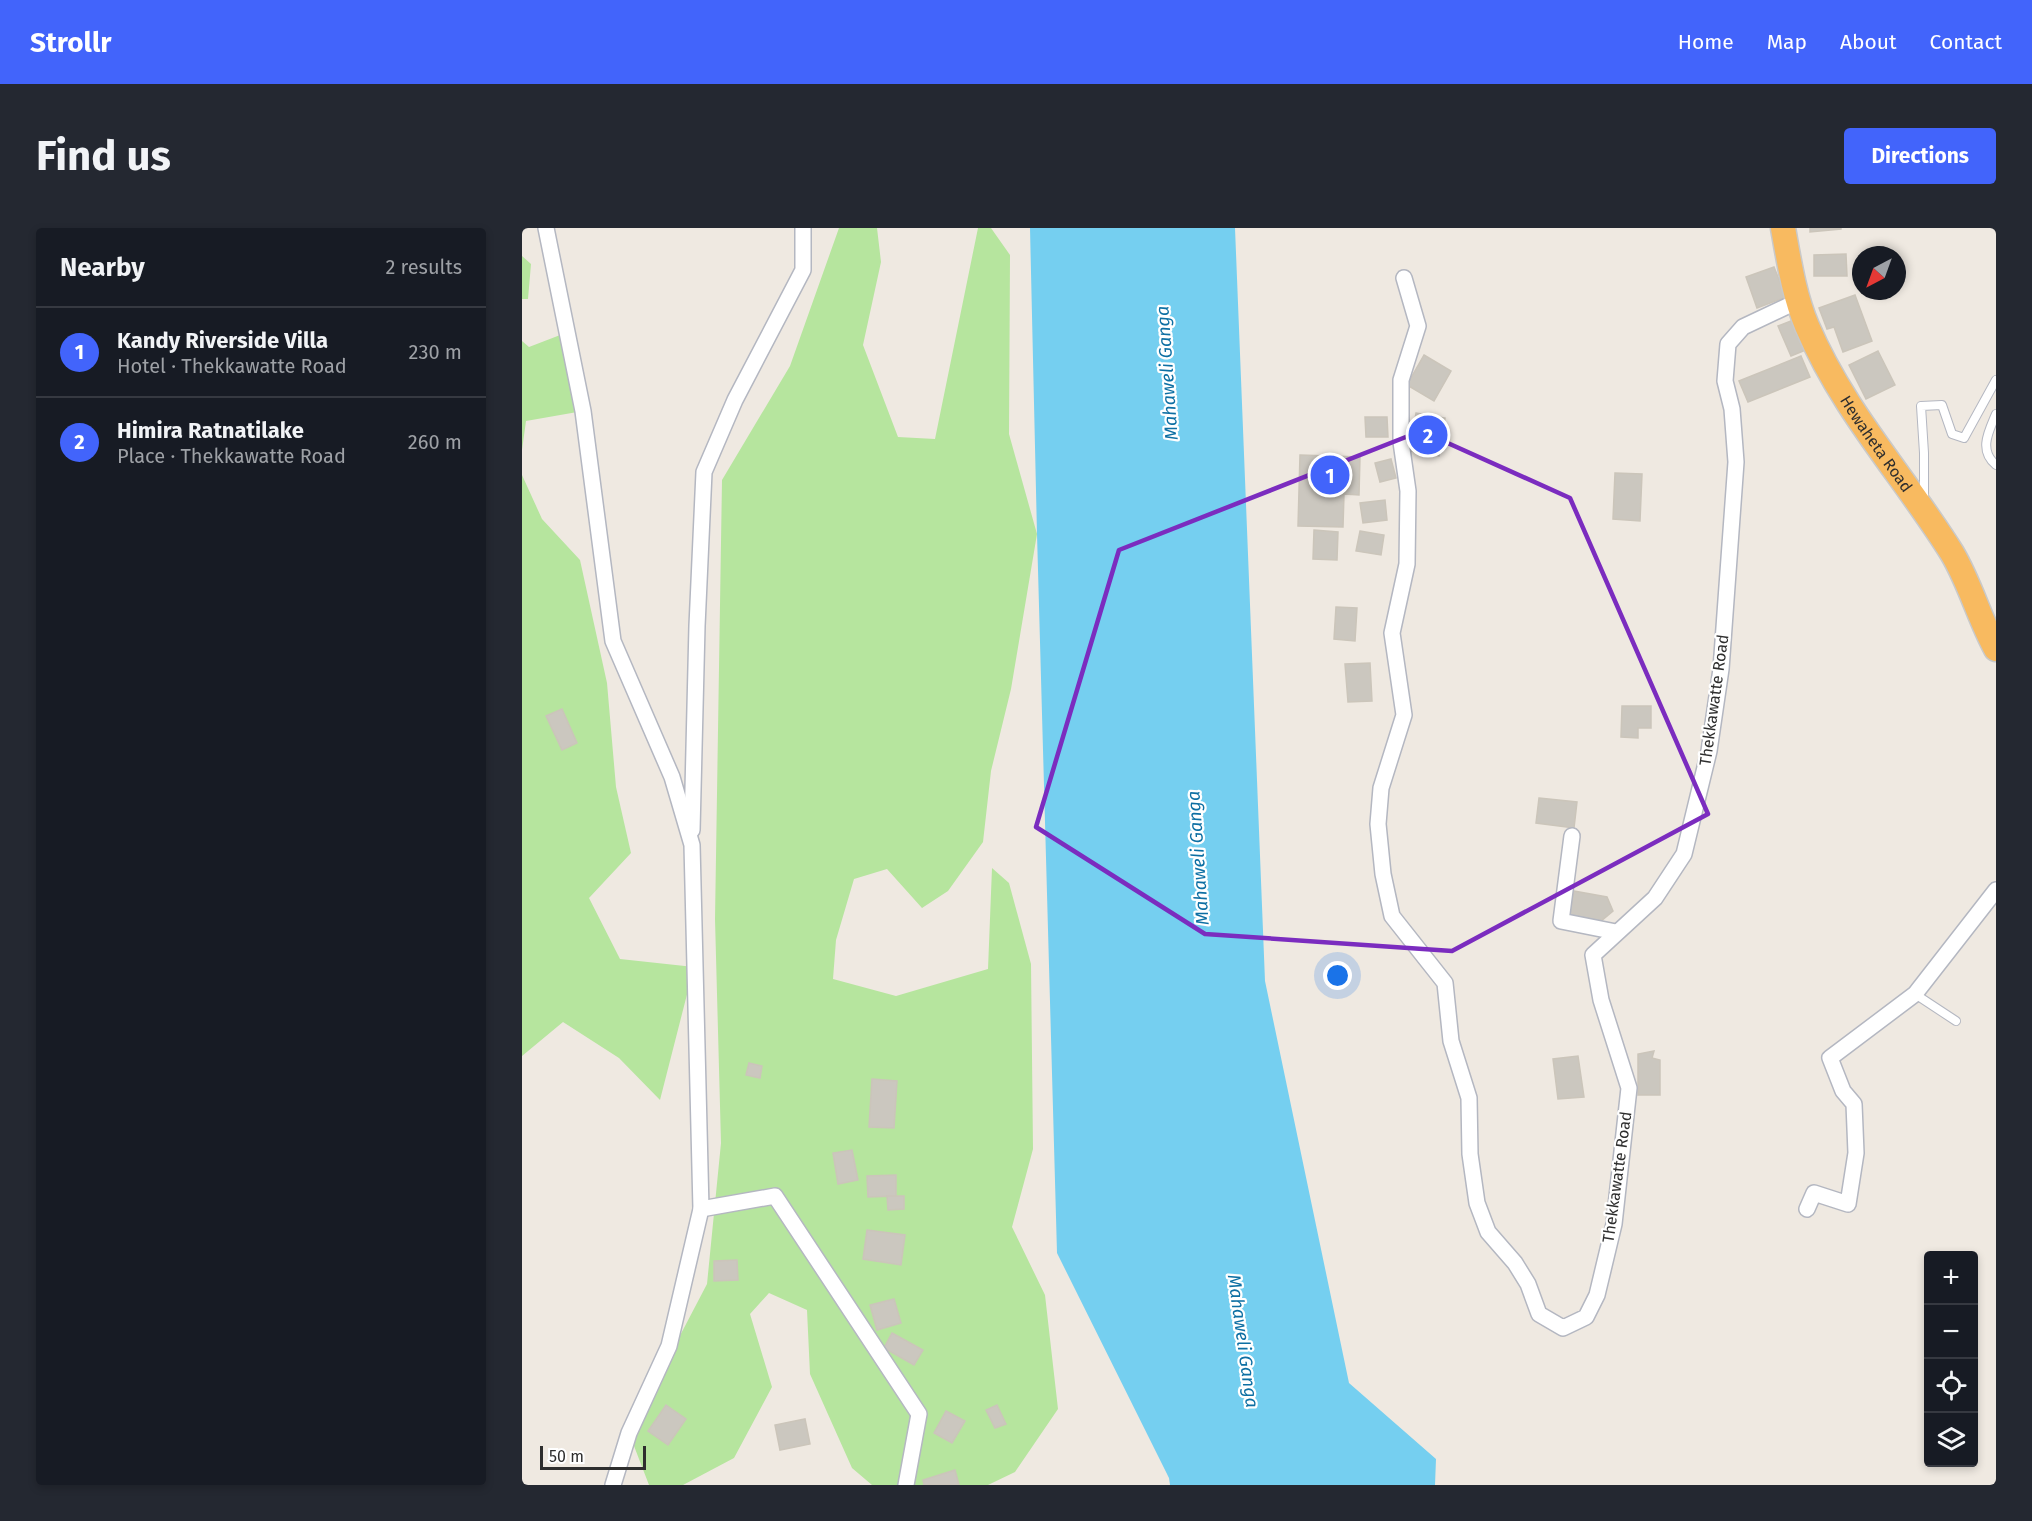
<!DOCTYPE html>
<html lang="en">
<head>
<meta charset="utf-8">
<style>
	:root { --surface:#171b24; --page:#242831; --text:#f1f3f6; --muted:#9ea1a6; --line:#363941; --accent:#4264fb }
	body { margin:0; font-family:"Fira Sans",sans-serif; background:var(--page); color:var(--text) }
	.controls { position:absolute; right:18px; bottom:18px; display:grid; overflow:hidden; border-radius:6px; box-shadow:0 3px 9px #0003 }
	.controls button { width:54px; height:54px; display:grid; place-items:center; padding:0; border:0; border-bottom:2px solid var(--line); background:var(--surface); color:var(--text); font:30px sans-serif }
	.compass { position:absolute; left:1330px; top:18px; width:54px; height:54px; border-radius:50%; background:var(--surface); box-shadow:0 3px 9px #0003; rotate:221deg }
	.scale { position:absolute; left:18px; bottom:15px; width:106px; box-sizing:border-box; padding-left:6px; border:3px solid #2e2e2e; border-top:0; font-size:16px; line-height:21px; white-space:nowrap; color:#2e2e2e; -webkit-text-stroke:4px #fff; paint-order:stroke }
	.you { position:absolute; left:816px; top:748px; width:21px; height:21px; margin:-15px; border:4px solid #fff; border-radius:50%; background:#1a73e8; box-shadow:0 0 0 9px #1a73e833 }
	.badge { display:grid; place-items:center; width:39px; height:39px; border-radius:50%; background:var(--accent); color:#fff; font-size:20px; font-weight:700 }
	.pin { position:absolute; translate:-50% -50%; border:3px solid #fff; box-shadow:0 2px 6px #0006 }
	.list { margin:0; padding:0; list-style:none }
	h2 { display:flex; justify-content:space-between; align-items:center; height:78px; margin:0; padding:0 24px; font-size:26px }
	h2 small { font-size:20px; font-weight:400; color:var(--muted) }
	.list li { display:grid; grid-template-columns:39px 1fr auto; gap:18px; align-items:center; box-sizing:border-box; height:90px; padding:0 24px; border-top:2px solid var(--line) }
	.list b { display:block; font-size:22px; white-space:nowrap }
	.list p { margin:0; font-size:20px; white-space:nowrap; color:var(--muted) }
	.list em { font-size:20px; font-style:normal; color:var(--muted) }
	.icon { flex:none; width:33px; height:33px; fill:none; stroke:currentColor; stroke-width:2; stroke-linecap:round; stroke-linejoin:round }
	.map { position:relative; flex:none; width:1474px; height:1257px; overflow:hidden; border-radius:6px }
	header { display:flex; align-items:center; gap:36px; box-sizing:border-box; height:84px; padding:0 30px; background:var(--accent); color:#fff }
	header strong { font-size:28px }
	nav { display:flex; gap:33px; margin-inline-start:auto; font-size:21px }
	.intro { display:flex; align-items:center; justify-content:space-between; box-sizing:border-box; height:144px; padding:0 36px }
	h1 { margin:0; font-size:42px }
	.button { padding:15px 27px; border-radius:6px; background:var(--accent); color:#fff; font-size:21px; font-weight:700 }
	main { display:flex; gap:36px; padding:0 36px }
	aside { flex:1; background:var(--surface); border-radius:6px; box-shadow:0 3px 9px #0003 }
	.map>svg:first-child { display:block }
</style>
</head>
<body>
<header>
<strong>Strollr</strong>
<nav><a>Home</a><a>Map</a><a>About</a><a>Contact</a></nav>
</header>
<div class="intro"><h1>Find us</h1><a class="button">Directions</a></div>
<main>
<aside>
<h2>Nearby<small>2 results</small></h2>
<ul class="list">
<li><span class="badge">1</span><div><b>Kandy Riverside Villa</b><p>Hotel · Thekkawatte Road</p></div><em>230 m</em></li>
<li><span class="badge">2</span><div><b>Himira Ratnatilake</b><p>Place · Thekkawatte Road</p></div><em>260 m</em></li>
</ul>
</aside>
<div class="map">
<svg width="1474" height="1257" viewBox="0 0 1474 1257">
	<rect width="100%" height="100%" fill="#efe9e1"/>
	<g fill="#b6e59e">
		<path d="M317 0H355L359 34 341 117 376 209 413 211 456 0H469L488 27 487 206 515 306 489 461 469 543 461 614 426 663 400 680 365 641 332 651 314 712 311 751 374 768 466 741 470 640 487 655 509 736 511 921 490 999 523 1067 536 1181 493 1244 466 1257H350L330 1240 288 1146 285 1082 247 1065 228 1086 250 1159 212 1230 161 1257H127L107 1205 185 1056 199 915 193 691 200 252 268 138Z"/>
		<path d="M0 28 9 36 6 71H0Z"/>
		<path d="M46 104 61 183 4 193 0 222V113L7 119Z"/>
		<path d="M0 247 20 291 58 332 85 455 94 559 109 625 67 670 98 731 172 739 138 872 97 830 41 794 0 828Z"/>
	</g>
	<path fill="#75cff0" d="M508 0H713L743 753 827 1155 914 1231 913 1257H648L647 1250 535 1025 515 306Z"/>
	<g fill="#cbc7bf" stroke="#cbc5ba" stroke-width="1.5">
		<path d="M1288 0H1319V1L1288 4Z"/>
		<path d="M1324 26 1325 48H1292V27Z"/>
		<path d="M1252 39 1264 69 1235 80 1224 49Z"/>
		<path d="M1333 67 1350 113 1321 124 1312 99 1305 101 1297 80Z"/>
		<path d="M1274 91 1286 121 1269 128 1256 98Z"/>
		<path d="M1356 123 1373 157 1344 171 1327 137Z"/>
		<path d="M902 127 929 143 912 173 885 157Z"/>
		<path d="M1279 128 1288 149 1226 174 1217 153Z"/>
		<path d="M894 185 923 190 917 228 888 223Z"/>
		<path d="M843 189H865L866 209H844Z"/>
		<path d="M778 227 838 229 837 267 822 266 821 299 776 298Z"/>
		<path d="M869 231 874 250 858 254 853 235Z"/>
		<path d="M1093 245 1120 246 1118 293 1091 291Z"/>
		<path d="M863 272 865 292 841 295 838 275Z"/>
		<path d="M792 302 816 304 815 332 791 331Z"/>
		<path d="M838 303 862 307 859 327 834 323Z"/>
		<path d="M814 379 835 380 833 413 812 411Z"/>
		<path d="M848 435 850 473 826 474 823 436Z"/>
		<path d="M1100 478H1129V500H1116V510L1099 509Z"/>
		<path d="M40 481 55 515 40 522 24 488Z"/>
		<path d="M1017 570 1055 574 1052 600 1014 595Z"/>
		<path d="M1052 663 1085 669 1091 683 1078 694 1047 687Z"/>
		<path d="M1132 823 1130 830 1138 832V867H1116V826Z"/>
		<path d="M1056 828 1062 869 1036 871 1031 831Z"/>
		<path d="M227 835 240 838 238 850 224 847Z"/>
		<path d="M350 851 375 853 372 900 347 899Z"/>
		<path d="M330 922 336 952 316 956 311 925Z"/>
		<path d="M374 947V968L346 969 345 948Z"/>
		<path d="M365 968H382V981L366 982Z"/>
		<path d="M345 1002 383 1007 379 1037 341 1031Z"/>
		<path d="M215 1032 216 1052 192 1053V1033Z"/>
		<path d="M372 1071 379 1095 355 1102 348 1077Z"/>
		<path d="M370 1105 401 1122 392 1137 362 1120Z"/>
		<path d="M144 1177 164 1191 146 1217 126 1203Z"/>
		<path d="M475 1177 484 1196 473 1200 464 1182Z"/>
		<path d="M424 1183 443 1193 430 1215 412 1205Z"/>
		<path d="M283 1191 288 1216 258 1222 253 1197Z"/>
		<path d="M433 1242 437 1257H402L401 1252Z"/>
	</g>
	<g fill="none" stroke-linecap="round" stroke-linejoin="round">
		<defs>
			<g id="service">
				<path d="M1474 186C1467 203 1456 222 1474 237"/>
				<path d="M1402 270V225L1399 178 1420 177 1430 206 1442 210 1474 152"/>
				<path d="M1393 766 1434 793"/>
			</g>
			<g id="minor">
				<path d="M24 0 61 183 91 413 150 549 170 617 179 981 147 1118 107 1205 91 1257"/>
				<path d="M882 50 896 98 879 152V214L886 263 885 336 870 405 882 487 859 560 856 596 861 646 870 688 923 755 929 813 947 870 948 926 955 975 966 1004 993 1035 1006 1056 1017 1086 1041 1100 1064 1089 1075 1067 1092 996 1107 860 1079 772 1071 727 1133 670 1162 626 1187 523 1199 441 1214 234 1210 181 1203 153 1206 116 1221 99 1276 73"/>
				<path d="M170 602 175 398 182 244 213 172 281 42V0"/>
				<path d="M1050 608 1039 693 1094 704"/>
				<path d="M179 981 253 968 397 1186 384 1257"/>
				<path d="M1285 981 1292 965 1326 976 1334 925 1332 876 1321 863 1308 830 1393 766 1474 662"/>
			</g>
			<g id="trunk">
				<path id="s1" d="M1261 0C1267 33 1272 67 1285 98 1321 183 1382 248 1430 325 1448 355 1457 390 1474 421"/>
			</g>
		</defs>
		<use href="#service" stroke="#b4b7c1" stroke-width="10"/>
		<use href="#minor" stroke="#b4b7c1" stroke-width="18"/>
		<use href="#trunk" stroke="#c9c9c9" stroke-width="27"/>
		<use href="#service" stroke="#fff" stroke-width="8"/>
		<use href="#minor" stroke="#fff" stroke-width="15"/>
		<use href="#trunk" stroke="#f8ba60" stroke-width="24"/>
	</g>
	<path fill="none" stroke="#7b2cbf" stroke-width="4.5" stroke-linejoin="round" d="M899 203 1048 270 1186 586 930 723 683 706 514 599 597 322Z"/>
	<g text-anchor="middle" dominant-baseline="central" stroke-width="4.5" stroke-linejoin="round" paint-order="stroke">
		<g font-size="16" fill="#2e2e2e" stroke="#fff">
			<text stroke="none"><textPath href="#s1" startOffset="238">Hewaheta Road</textPath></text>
			<text transform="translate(1192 472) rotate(-82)">Thekkawatte Road</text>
			<text transform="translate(1095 949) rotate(-82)">Thekkawatte Road</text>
		</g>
		<g font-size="18" font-style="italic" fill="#0d6fa3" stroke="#fff">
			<text transform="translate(645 145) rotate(-94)">Mahaweli Ganga</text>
			<text transform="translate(676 630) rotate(-94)">Mahaweli Ganga</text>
			<text transform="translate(721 1113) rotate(82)">Mahaweli Ganga</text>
		</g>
	</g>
</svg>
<div class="controls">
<button>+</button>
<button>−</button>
<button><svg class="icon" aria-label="locate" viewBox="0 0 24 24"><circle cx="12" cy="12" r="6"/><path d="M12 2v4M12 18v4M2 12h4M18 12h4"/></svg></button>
<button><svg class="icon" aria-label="layers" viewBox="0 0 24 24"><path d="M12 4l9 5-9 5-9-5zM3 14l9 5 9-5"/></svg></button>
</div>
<svg class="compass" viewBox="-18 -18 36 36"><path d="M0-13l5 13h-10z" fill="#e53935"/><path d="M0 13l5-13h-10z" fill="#9ea1a6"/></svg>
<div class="scale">50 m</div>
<div class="you"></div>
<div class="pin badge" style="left:808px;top:247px">1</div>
<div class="pin badge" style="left:906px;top:207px">2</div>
</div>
</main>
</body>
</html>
